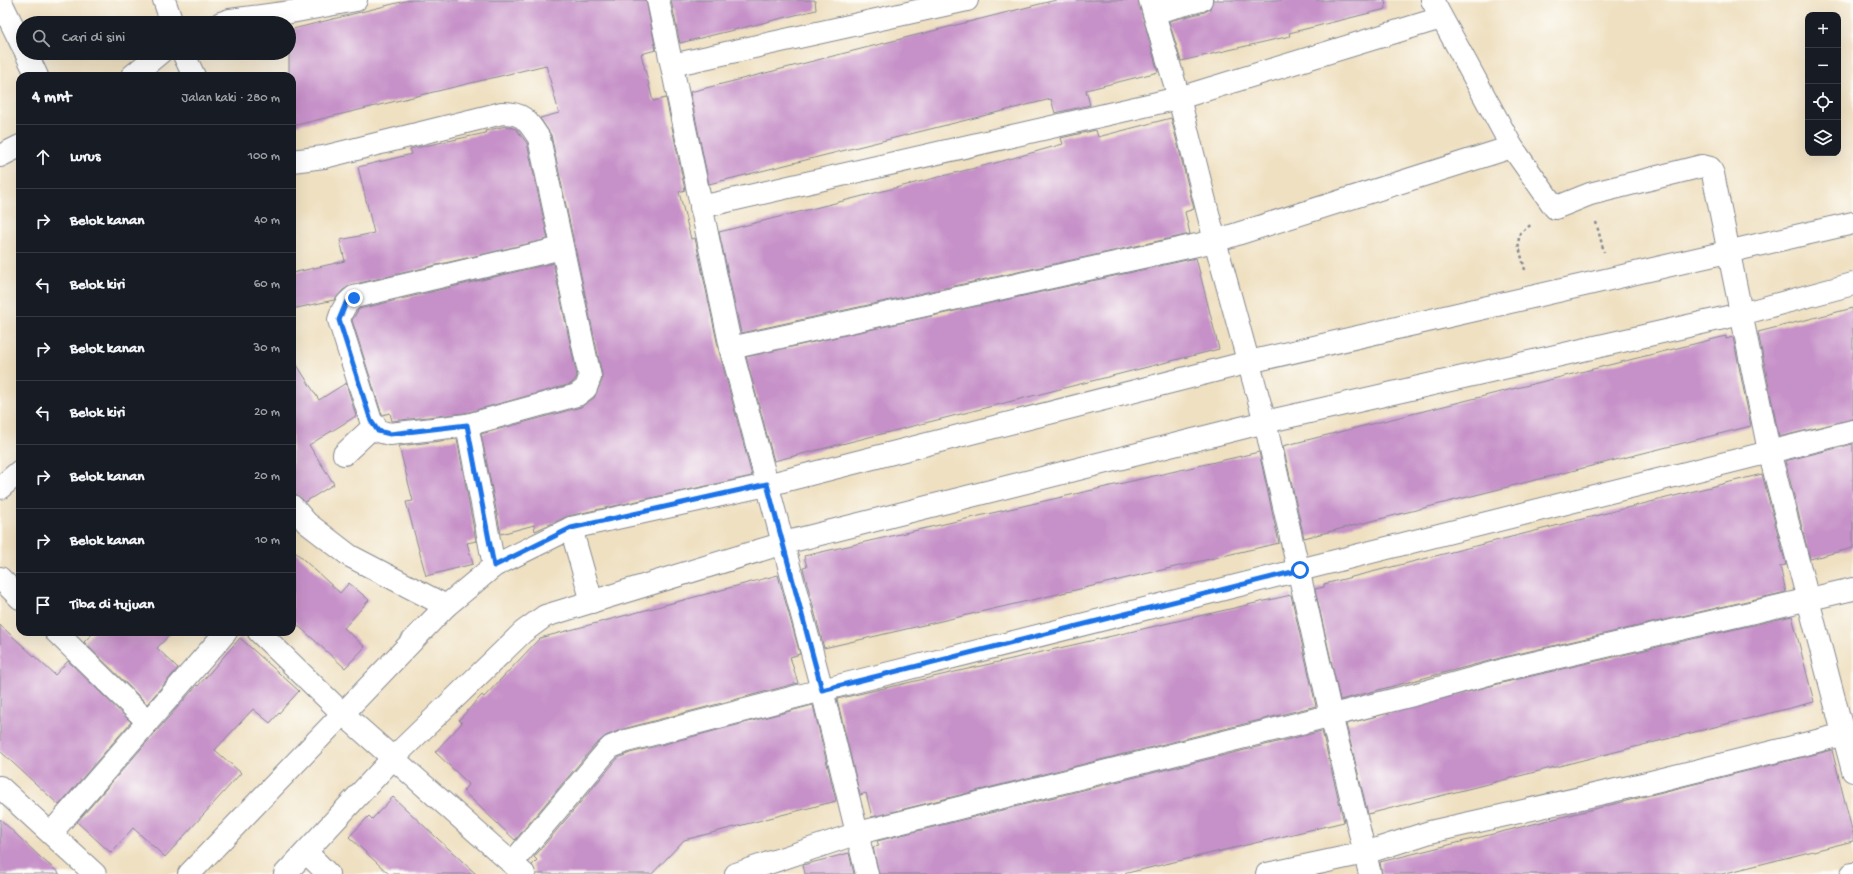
<!DOCTYPE html>
<html lang="id">
<head>
<meta charset="utf-8">
<style>
	:root { --surface:#171b24; --page:#20242c; --text:#f1f3f6; --muted:#9ea1a6; --line:#363941 }
	body { margin:0; font-family:"Gochi Hand",sans-serif; background:var(--page); color:var(--text) }
	.controls { position:absolute; right:12px; top:12px; display:grid; overflow:hidden; border-radius:8px; box-shadow:0 4px 16px #0002 }
	.controls button { width:36px; height:36px; display:grid; place-items:center; padding:0; border:0; border-bottom:1px solid var(--line); background:var(--surface); color:var(--text); font:20px sans-serif }
	.stop { position:absolute; width:12px; height:12px; margin:-9px; border:3px solid #1a73e8; border-radius:50%; background:#fff }
	.stop.end { background:#1a73e8; border-color:#fff; box-shadow:0 1px 4px #0008 }
	.list { margin:0; padding:0; list-style:none }
	h2 { display:flex; justify-content:space-between; align-items:center; height:52px; margin:0; padding:0 16px; font-size:17px }
	h2 small { font-size:13px; font-weight:400; color:var(--muted) }
	.list li { display:grid; grid-template-columns:26px 1fr auto; gap:12px; align-items:center; box-sizing:border-box; height:64px; padding:0 16px; border-top:1px solid var(--line) }
	.list b { display:block; font-size:15px; white-space:nowrap }
	.list em { font-size:13px; font-style:normal; color:var(--muted) }
	.icon { flex:none; width:22px; height:22px; fill:none; stroke:currentColor; stroke-width:2; stroke-linecap:round; stroke-linejoin:round }
	.map { position:relative; flex:none; width:1853px; height:874px; overflow:hidden }
	.search { position:absolute; background:var(--surface); box-shadow:0 4px 16px #0002; left:16px; top:16px; width:280px; height:44px; display:flex; align-items:center; gap:10px; box-sizing:border-box; padding:0 14px; border-radius:22px; color:var(--muted); font-size:15px }
	.panel { position:absolute; background:var(--surface); box-shadow:0 4px 16px #0002; left:16px; top:72px; width:280px; height:564px; border-radius:12px }
	.map>svg:first-child { display:block }
</style>
</head>
<body>
<div class="map">
<svg width="1853" height="874" viewBox="0 0 1853 874">
	<rect width="100%" height="100%" fill="#fdfcf7"/>
	<filter id="ink" filterUnits="userSpaceOnUse"><feTurbulence type="fractalNoise" baseFrequency=".025" numOctaves="2"/><feDisplacementMap in="SourceGraphic" scale="8" xChannelSelector="R" yChannelSelector="G"/><feConvolveMatrix kernelMatrix="1 2 1 2 8 2 1 2 1" color-interpolation-filters="sRGB"/></filter>
	<filter id="wash" filterUnits="userSpaceOnUse"><feTurbulence type="fractalNoise" baseFrequency=".012" numOctaves="4" result="noise"/><feDisplacementMap in="SourceGraphic" scale="16" xChannelSelector="R" yChannelSelector="G"/><feGaussianBlur stdDeviation="0.9" result="paint"/><feColorMatrix in="noise" values="0 0 0 0 0 0 0 0 0 0 0 0 0 0 0 0 0 1.4 0 .05"/><feComposite in="paint" operator="in"/></filter>
	<g filter="url(#wash)">
		<rect width="100%" height="100%" fill="#efe0c1"/>
		<g id="blocks">
			<g fill="#c690c8">
				<path d="M409 0H646L656 50 641 54 653 101 666 98 685 190 679 192 691 239 695 238 719 351 752 476 568 516 535 531 534 525 501 534 481 434 581 407 594 398 602 381V374L551 135 540 118 559 113 546 65 292 126V76H289V30Z"/>
				<path d="M671 0H815L816 10 680 43Z"/>
				<path d="M1056 0H1138L1158 72 1086 90 1090 105 1055 113 1051 99 709 184 690 92Z"/>
				<path d="M1213 0H1385L1386 9 1289 33 1290 36 1181 61 1169 21 1205 12 1210 9Z"/>
				<path d="M1171 118 1194 209 1185 212 1190 234 741 333 719 232 999 162 1063 144 1061 138 1096 130 1098 137Z"/>
				<path d="M506 126 516 129 527 143 548 239 351 285 343 290 334 300 292 309V273L345 261 340 240 374 233 358 167 412 154 410 149 486 133 485 131Z"/>
				<path d="M1196 258 1219 349 774 461 746 357Z"/>
				<path d="M553 263 577 376 575 380 571 384 465 413 392 421 390 413 382 415 352 320 359 309Z"/>
				<path d="M1853 308V419L1779 437 1758 332Z"/>
				<path d="M1726 336V339L1733 337 1751 426 1304 538 1283 446Z"/>
				<path d="M292 357 319 400 346 383 356 416 309 445 334 484 305 502 296 494H292Z"/>
				<path d="M457 439 476 541 467 543 473 564 426 576 406 502 413 501 399 446Z"/>
				<path d="M1853 444V548L1810 559 1785 461Z"/>
				<path d="M1259 452 1279 543 824 648 803 568 807 567 804 556Z"/>
				<path d="M1762 474 1786 565 1780 566 1786 592 1500 658 1340 700 1315 589 1324 587V584Z"/>
				<path d="M292 549 340 593 349 583 369 600 344 628 365 647 345 668 292 620Z"/>
				<path d="M778 575 800 654 790 657 798 683 623 729 606 736 595 745 515 840 463 791 469 784 435 752 462 723 459 720 482 695 484 697 540 638Z"/>
				<path d="M1291 595 1316 706 872 817 866 793 860 795 837 699Z"/>
				<path d="M1792 616 1814 702 1368 814 1346 724 1506 682Z"/>
				<path d="M0 625 55 675 68 661 131 722 59 805 0 751Z"/>
				<path d="M94 632H172L157 648 178 668 147 704 84 642Z"/>
				<path d="M240 638 299 691 270 723 253 709 215 750 241 773 165 857 133 828 111 853 77 822 197 685 198 686Z"/>
				<path d="M813 705 836 801 684 840 652 874H536L532 865 537 860 534 857 618 758 630 753Z"/>
				<path d="M1322 731 1344 822 1123 874H879L873 847 879 846 877 841Z"/>
				<path d="M1832 750 1853 834V841L1722 874H1382L1380 862Z"/>
				<path d="M393 797 424 826 476 874H389L349 837 369 816 372 819Z"/>
				<path d="M0 819 40 857 60 874H0Z"/>
				<path d="M849 853 854 874H805L803 865Z"/>
			</g>
		</g>
	</g>
	<g filter="url(#ink)">
		<use href="#blocks" fill-opacity="0" stroke="#858890" stroke-width="1"/>
		<g fill="none" stroke-linecap="round" stroke-linejoin="round">
			<defs>
				<g id="minor">
					<path d="M0 0 23 47"/>
					<path d="M164 0 172 23"/>
					<path d="M658 0 731 348 822 690 867 874"/>
					<path d="M1150 0 1179 98 1215 241 1265 422 1331 715 1370 874"/>
					<path d="M1432 0 1512 147 1555 208 1590 194 1702 166 1710 168 1713 174 1769 451 1853 771"/>
					<path d="M1155 12 1201 0"/>
					<path d="M221 23 230 20 291 12 356 0"/>
					<path d="M26 53 37 76"/>
					<path d="M183 53 194 76"/>
					<path d="M672 65 967 0"/>
					<path d="M132 76 160 53"/>
					<path d="M0 156 20 146"/>
					<path d="M292 161 324 157 502 113C524 113 527 120 539 138L590 377 586 388 577 395 467 425 494 566"/>
					<path d="M701 207 1179 98 1441 18"/>
					<path d="M731 348 1215 241 1512 147"/>
					<path d="M467 425 390 434 378 431 371 421 339 320C342 310 345 304 354 297L562 248"/>
					<path d="M344 454 375 425"/>
					<path d="M0 488 20 471"/>
					<path d="M292 506 307 523 350 556 446 606"/>
					<path d="M571 528 592 602"/>
					<path d="M0 578 20 598"/>
					<path d="M56 632 147 721"/>
					<path d="M259 632 342 713 524 874"/>
					<path d="M0 787 95 874"/>
					<path d="M51 833 226 632"/>
					<path d="M306 852 328 874"/>
					<path d="M512 863 605 753 611 747 626 741 822 690 1853 431"/>
					<path d="M189 874 446 606 494 566 571 528 767 485 1249 362 1853 223"/>
					<path d="M285 874 394 757 523 632 545 616 784 543 1265 422 1741 314 1853 284"/>
					<path d="M736 874 858 833 1413 695 1503 670 1853 589"/>
					<path d="M1267 874 1365 853 1430 832 1647 783 1853 732"/>
					<path d="M1852 874H1853"/>
				</g>
			</defs>
			<use href="#minor" stroke="#858890" stroke-width="24"/>
			<g stroke="#858890" stroke-width="2.5" stroke-dasharray="3 3" stroke-linecap="butt">
				<path d="M1596 222 1604 252"/>
				<path d="M1525 270 1518 243 1520 233 1532 224"/>
			</g>
			<use href="#minor" stroke="#fff" stroke-width="22"/>
		</g>
	</g>
	<g fill="none" stroke-linecap="round" stroke-linejoin="round" filter="url(#ink)">
		<path stroke="#1a73e8" stroke-width="5" d="M354 298 346 303 339 320 371 421 378 431 390 434 467 425 494 566 571 528 767 484 822 690 1300 570"/>
	</g>
</svg>
<div class="controls">
<button>+</button>
<button>−</button>
<button><svg class="icon" aria-label="locate" viewBox="0 0 24 24"><circle cx="12" cy="12" r="6"/><path d="M12 2v4M12 18v4M2 12h4M18 12h4"/></svg></button>
<button><svg class="icon" aria-label="layers" viewBox="0 0 24 24"><path d="M12 4l9 5-9 5-9-5zM3 14l9 5 9-5"/></svg></button>
</div>
<div class="stop" style="left:1300px;top:570px"></div>
<div class="stop end" style="left:354px;top:298px"></div>
<div class="search"><svg class="icon" aria-label="search" viewBox="0 0 24 24"><circle cx="10" cy="10" r="6"/><path d="M15 15l6 6"/></svg>Cari di sini</div>
<section class="panel">
<h2>4 mnt<small>Jalan kaki · 280 m</small></h2>
<ul class="list">
<li><svg class="icon" aria-label="ahead" viewBox="0 0 24 24"><path d="M12 20V5M6 11l6-6 6 6"/></svg><div><b>Lurus</b></div><em>100 m</em></li>
<li><svg class="icon" aria-label="right" viewBox="0 0 24 24"><path d="M7 20v-9h11M14 6l5 5-5 5"/></svg><div><b>Belok kanan</b></div><em>40 m</em></li>
<li><svg class="icon" aria-label="left" viewBox="0 0 24 24"><path d="M17 20v-9H6M10 6l-5 5 5 5"/></svg><div><b>Belok kiri</b></div><em>60 m</em></li>
<li><svg class="icon" aria-label="right" viewBox="0 0 24 24"><path d="M7 20v-9h11M14 6l5 5-5 5"/></svg><div><b>Belok kanan</b></div><em>30 m</em></li>
<li><svg class="icon" aria-label="left" viewBox="0 0 24 24"><path d="M17 20v-9H6M10 6l-5 5 5 5"/></svg><div><b>Belok kiri</b></div><em>20 m</em></li>
<li><svg class="icon" aria-label="right" viewBox="0 0 24 24"><path d="M7 20v-9h11M14 6l5 5-5 5"/></svg><div><b>Belok kanan</b></div><em>20 m</em></li>
<li><svg class="icon" aria-label="right" viewBox="0 0 24 24"><path d="M7 20v-9h11M14 6l5 5-5 5"/></svg><div><b>Belok kanan</b></div><em>10 m</em></li>
<li><svg class="icon" aria-label="arrive" viewBox="0 0 24 24"><path d="M6 21V4h12l-3 4 3 4H6"/></svg><div><b>Tiba di tujuan</b></div></li>
</ul>
</section>
</div>
</body>
</html>
